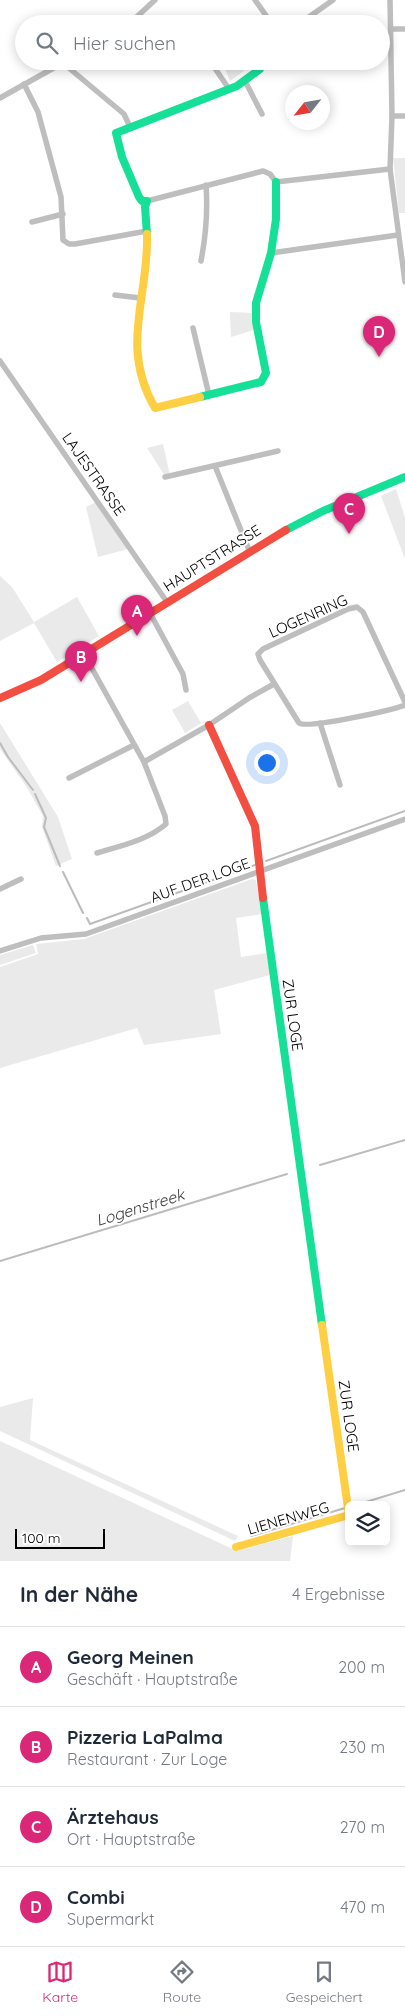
<!DOCTYPE html>
<html lang="de">
<head>
<meta charset="utf-8">
<style>
	:root { --surface:#fff; --page:#f6f6f7; --text:#1f2937; --muted:#747a83; --line:#e0e1e3; --accent:#db2777 }
	body { margin:0; font-family:Quicksand,sans-serif; background:var(--page); color:var(--text) }
	.controls { position:absolute; right:15px; bottom:15px; display:grid; overflow:hidden; border-radius:8px; box-shadow:0 2px 12px #0003 }
	.controls button { width:45px; height:45px; display:grid; place-items:center; padding:0; border:0; border-bottom:1px solid var(--line); background:var(--surface); color:var(--text); font:25px sans-serif }
	.compass { position:absolute; left:285px; top:85px; width:45px; height:45px; border-radius:50%; background:var(--surface); box-shadow:0 2px 12px #0003; rotate:239deg }
	.scale { position:absolute; left:15px; bottom:12px; width:90px; box-sizing:border-box; padding-left:5px; border:2px solid #000; border-top:0; font-size:14px; line-height:18px; white-space:nowrap; color:#000; -webkit-text-stroke:4px #fff; paint-order:stroke }
	.you { position:absolute; left:266px; top:762px; width:18px; height:18px; margin:-12px; border:4px solid #fff; border-radius:50%; background:#1a73e8; box-shadow:0 0 0 8px #1a73e833 }
	.badge { display:grid; place-items:center; width:32px; height:32px; border-radius:50%; background:var(--accent); color:#fff; font-size:16px; font-weight:700 }
	.pin { position:absolute; translate:-50% -41px; filter:drop-shadow(0 1px 2px #0008) }
	.pin::after { content:''; position:absolute; top:26px; width:18px; height:15px; background:inherit; clip-path:polygon(0 0,100% 0,50% 100%) }
	.list { margin:0; padding:0; list-style:none }
	h2 { display:flex; justify-content:space-between; align-items:center; height:65px; margin:0; padding:0 20px; font-size:21px }
	h2 small { font-size:16px; font-weight:400; color:var(--muted) }
	.list li { display:grid; grid-template-columns:32px 1fr auto; gap:15px; align-items:center; box-sizing:border-box; height:80px; padding:0 20px; border-top:1px solid var(--line) }
	.list b { display:block; font-size:19px; white-space:nowrap }
	.list p { margin:0; font-size:16px; white-space:nowrap; color:var(--muted) }
	.list em { font-size:16px; font-style:normal; color:var(--muted) }
	.icon { flex:none; width:28px; height:28px; fill:none; stroke:currentColor; stroke-width:2; stroke-linecap:round; stroke-linejoin:round }
	.map { position:relative; flex:none; width:405px; height:1561px; overflow:hidden }
	.search { position:absolute; background:var(--surface); box-shadow:0 2px 12px #0003; left:15px; right:15px; top:15px; height:55px; display:flex; align-items:center; gap:12px; box-sizing:border-box; padding:0 18px; border-radius:28px; color:var(--muted); font-size:19px }
	.sheet { height:385px; background:var(--surface) }
	nav { display:flex; justify-content:space-around; align-items:center; box-sizing:border-box; height:70px; border-top:1px solid var(--line); background:var(--surface); font-size:14px; color:var(--muted) }
	nav a { display:grid; justify-items:center; gap:2px }
	nav .on { color:var(--accent) }
	.map>svg:first-child { display:block }
</style>
</head>
<body>
<div class="map">
<svg width="405" height="1561" viewBox="0 0 405 1561">
	<rect width="100%" height="100%" fill="#fff"/>
	<g fill="#eaeaea">
		<path d="M238 61H251L252 65 230 81 225 69Z"/>
		<path d="M393 158H405V213H399Z"/>
		<path d="M230 312 254 313V330L231 337Z"/>
		<path d="M163 444 170 475 165 476 147 448Z"/>
		<path d="M396 489 405 518V559L381 496Z"/>
		<path d="M96 502 128 549 98 557 86 507Z"/>
		<path d="M0 576 12 587 34 622 77 597 99 636 57 662 34 623 0 641Z"/>
		<path d="M188 701 201 723 185 733 172 710Z"/>
		<path d="M0 723 58 817 72 859 56 866 42 827 43 816 26 786 0 749Z"/>
		<path d="M252 879 256 880 262 914 236 918 241 957 267 953 270 975 214 990 221 1034 144 1045 137 1028 0 1068V967L38 954 36 944 84 939Z"/>
		<path d="M33 945 36 953 0 965V955Z"/>
		<path d="M33 1398 30 1440 238 1536 235 1541 0 1431V1407Z"/>
		<path d="M0 1441 237 1551 293 1536 290 1561H0Z"/>
	</g>
	<g fill="none" stroke-linecap="round" stroke-linejoin="round">
		<g stroke="#bcbcbc" stroke-width="2">
			<path d="M0 743 8 757 33 790"/>
			<path d="M35 794 46 818 44 827 60 866"/>
			<path d="M266 861 405 811"/>
			<path d="M63 872 83 913"/>
			<path d="M87 918 90 924 255 865"/>
			<path d="M320 1165 405 1140"/>
			<path d="M0 1261 287 1174"/>
			<path d="M356 1505 405 1490"/>
			<path d="M251 1536 345 1508"/>
		</g>
		<g stroke="#bebebe" stroke-width="5.5">
			<path d="M255 0 272 24"/>
			<path d="M390 0 392 116 390 169 405 282"/>
			<path d="M129 24 155 0"/>
			<path d="M299 24 333 0"/>
			<path d="M392 29H405"/>
			<path d="M210 61 229 89"/>
			<path d="M63 63 124 114 130 127"/>
			<path d="M245 81 262 114"/>
			<path d="M24 84 38 112 61 197 63 240 69 244H75L147 231"/>
			<path d="M0 98 66 61"/>
			<path d="M392 116H405"/>
			<path d="M147 201 263 171 270 174 276 182 390 169"/>
			<path d="M32 222 63 214"/>
			<path d="M271 253 398 235"/>
			<path d="M201 261C206 235 208 212 206 185"/>
			<path d="M115 295 140 298"/>
			<path d="M193 328 209 395"/>
			<path d="M0 361 167 602"/>
			<path d="M215 466 249 550"/>
			<path d="M165 477 278 451"/>
			<path d="M150 613 183 674 186 690"/>
			<path d="M84 654 144 762 209 725 249 698 274 684"/>
			<path d="M405 702 363 612 357 607 348 609 263 649 258 654 260 660 299 723C308 729 392 710 405 705"/>
			<path d="M320 723 340 785"/>
			<path d="M69 778 134 745"/>
			<path d="M97 853C120 846 148 840 166 824L165 816 144 762"/>
			<path d="M0 889 21 879"/>
			<path d="M0 951 41 938 86 934 405 819"/>
		</g>
		<g stroke="#16e098" stroke-width="8">
			<path d="M147 234 145 207 147 201H142L139 197 122 157 116 133 237 86 260 69 263 61"/>
			<path d="M200 397 261 382 266 373 256 322V303L271 253 276 219V182"/>
			<path d="M286 530 323 511 405 477"/>
			<path d="M263 898 322 1325"/>
		</g>
		<g stroke="#ffcf43" stroke-width="8">
			<path d="M147 234C149 298 119 346 155 408L200 397"/>
			<path d="M236 1547 349 1515 322 1325"/>
		</g>
		<g stroke="#f24e42" stroke-width="8">
			<path d="M0 698 41 680 286 530"/>
			<path d="M209 725 255 826 263 898"/>
		</g>
	</g>
	<g text-anchor="middle" dominant-baseline="central" stroke-width="4" stroke-linejoin="round" paint-order="stroke">
		<g font-size="15" fill="#000" stroke="#fff">
			<text transform="translate(94 474) rotate(55)">LAJESTRASSE</text>
			<text transform="translate(212 558) rotate(-32)">HAUPTSTRASSE</text>
			<text transform="translate(308 616) rotate(-24)">LOGENRING</text>
			<text transform="translate(200 880) rotate(-20)">AUF DER LOGE</text>
			<text transform="translate(293 1015) rotate(82)">ZUR LOGE</text>
			<text transform="translate(349 1416) rotate(82)">ZUR LOGE</text>
			<text transform="translate(288 1518) rotate(-16)">LIENENWEG</text>
		</g>
		<g font-size="16" font-style="italic" fill="#404040" stroke="#fff">
			<text transform="translate(140 1207) rotate(-17)">Logenstreek</text>
		</g>
	</g>
</svg>
<div class="controls">
<button><svg class="icon" aria-label="layers" viewBox="0 0 24 24"><path d="M12 4l9 5-9 5-9-5zM3 14l9 5 9-5"/></svg></button>
</div>
<svg class="compass" viewBox="-18 -18 36 36"><path d="M0-13l5 13h-10z" fill="#e53935"/><path d="M0 13l5-13h-10z" fill="#747a83"/></svg>
<div class="scale">100 m</div>
<div class="you"></div>
<div class="pin badge" style="left:137px;top:636px">A</div>
<div class="pin badge" style="left:81px;top:682px">B</div>
<div class="pin badge" style="left:349px;top:534px">C</div>
<div class="pin badge" style="left:379px;top:357px">D</div>
<div class="search"><svg class="icon" aria-label="search" viewBox="0 0 24 24"><circle cx="10" cy="10" r="6"/><path d="M15 15l6 6"/></svg>Hier suchen</div>
</div>
<section class="sheet">
<h2>In der Nähe<small>4 Ergebnisse</small></h2>
<ul class="list">
<li><span class="badge">A</span><div><b>Georg Meinen</b><p>Geschäft · Hauptstraße</p></div><em>200 m</em></li>
<li><span class="badge">B</span><div><b>Pizzeria LaPalma</b><p>Restaurant · Zur Loge</p></div><em>230 m</em></li>
<li><span class="badge">C</span><div><b>Ärztehaus</b><p>Ort · Hauptstraße</p></div><em>270 m</em></li>
<li><span class="badge">D</span><div><b>Combi</b><p>Supermarkt</p></div><em>470 m</em></li>
</ul>
</section>
<nav>
<a class="on"><svg class="icon" aria-label="map" viewBox="0 0 24 24"><path d="M3 6l6-2 6 2 6-2v14l-6 2-6-2-6 2zM9 4v14M15 6v14"/></svg>Karte</a>
<a><svg class="icon" aria-label="directions" viewBox="0 0 24 24"><path d="M12 3l9 9-9 9-9-9zM9 14v-3h6M13 9l2 2-2 2"/></svg>Route</a>
<a><svg class="icon" aria-label="saved" viewBox="0 0 24 24"><path d="M7 4h10v16l-5-4-5 4z"/></svg>Gespeichert</a>
</nav>
</body>
</html>
